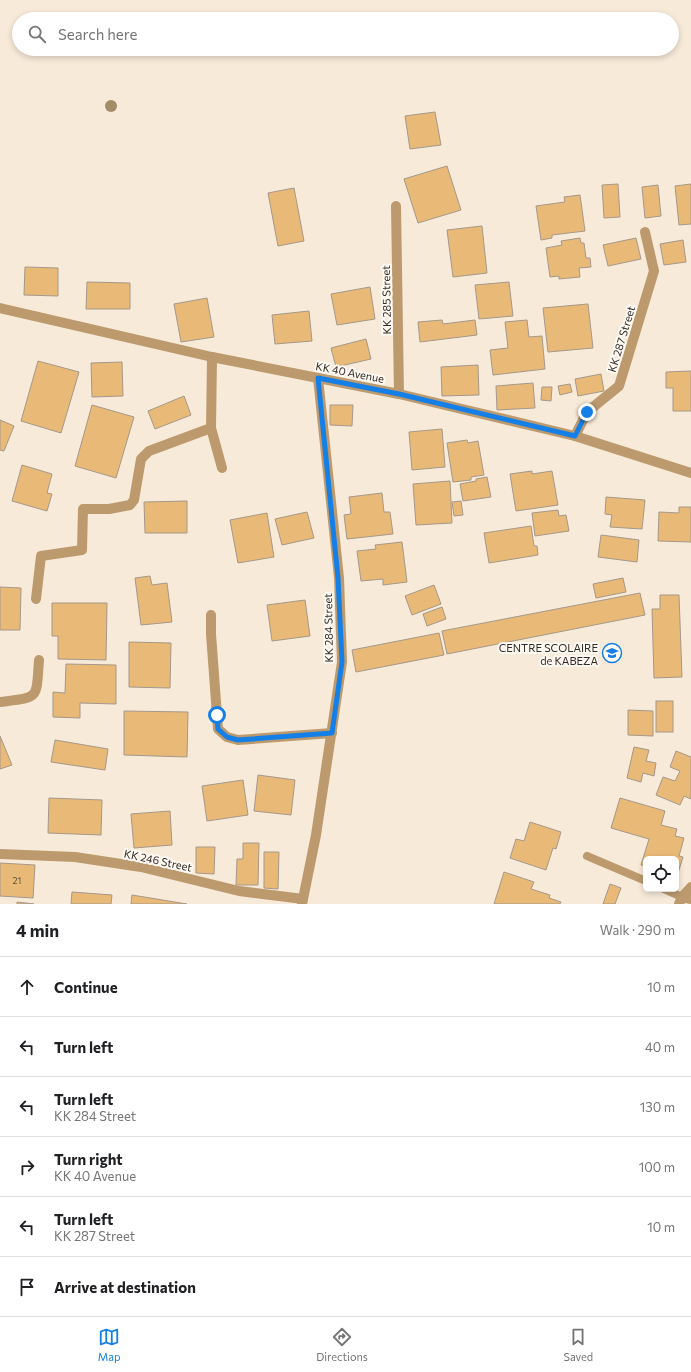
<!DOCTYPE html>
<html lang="en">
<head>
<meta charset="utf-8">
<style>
	:root { --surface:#fff; --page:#f6f6f6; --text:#202124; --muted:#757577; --line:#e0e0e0; --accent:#147fe6 }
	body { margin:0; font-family:Commissioner,sans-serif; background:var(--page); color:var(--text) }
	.controls { position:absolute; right:12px; bottom:12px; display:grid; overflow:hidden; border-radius:6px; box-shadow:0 2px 6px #0003 }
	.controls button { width:36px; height:36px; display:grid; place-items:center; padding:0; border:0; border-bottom:1px solid var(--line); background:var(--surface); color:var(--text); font:20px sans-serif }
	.stop { position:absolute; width:12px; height:12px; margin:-9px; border:3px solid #147fe6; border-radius:50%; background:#fff }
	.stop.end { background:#147fe6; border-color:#fff; box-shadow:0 1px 4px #0008 }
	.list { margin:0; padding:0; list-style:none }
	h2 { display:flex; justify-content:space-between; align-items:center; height:52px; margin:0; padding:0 16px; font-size:17px }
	h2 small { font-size:13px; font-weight:400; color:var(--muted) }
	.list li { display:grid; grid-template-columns:26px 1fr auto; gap:12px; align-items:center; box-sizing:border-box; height:60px; padding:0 16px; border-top:1px solid var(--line) }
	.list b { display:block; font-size:15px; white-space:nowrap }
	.list p { margin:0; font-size:13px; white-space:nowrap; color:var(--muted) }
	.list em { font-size:13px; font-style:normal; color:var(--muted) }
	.icon { flex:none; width:22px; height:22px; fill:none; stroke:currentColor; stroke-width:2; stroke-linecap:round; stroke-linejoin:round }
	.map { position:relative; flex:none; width:691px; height:904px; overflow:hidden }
	.search { position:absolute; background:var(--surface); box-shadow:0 2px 6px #0003; left:12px; right:12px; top:12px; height:44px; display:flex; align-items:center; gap:10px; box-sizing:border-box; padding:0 14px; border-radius:22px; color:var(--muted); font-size:15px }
	.sheet { height:412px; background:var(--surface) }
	nav { display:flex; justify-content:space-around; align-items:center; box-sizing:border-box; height:56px; border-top:1px solid var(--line); background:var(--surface); font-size:11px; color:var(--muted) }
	nav a { display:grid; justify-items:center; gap:2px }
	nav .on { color:var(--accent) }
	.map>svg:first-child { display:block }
</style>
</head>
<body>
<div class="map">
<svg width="691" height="904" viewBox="0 0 691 904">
	<rect width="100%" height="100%" fill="#f8ead9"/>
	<g fill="#e9b978" stroke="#a59889">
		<path d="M435 112 441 145 410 149 405 116Z"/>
		<path d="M447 166 461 210 418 223 404 179Z"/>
		<path d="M618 184 620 217 604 218 602 185Z"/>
		<path d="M691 184V224L679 225 675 186Z"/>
		<path d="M658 185 661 216 645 218 642 187Z"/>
		<path d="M294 188 304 241 278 246 268 193Z"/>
		<path d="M580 195 585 231 552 235V238L541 240 536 206 565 202 564 197Z"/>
		<path d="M482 226 487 273 453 277 447 230Z"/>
		<path d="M580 238 581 243H584L586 258H590L591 267 579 268 580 277 559 279V276L550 277 546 248 562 245 561 241Z"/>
		<path d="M636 238 641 259 608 266 603 245Z"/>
		<path d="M683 240 686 262 664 265 660 244Z"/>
		<path d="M25 267 58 268V296L24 295Z"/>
		<path d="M87 282 130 283V309H86Z"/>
		<path d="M509 282 513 316 479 319 475 285Z"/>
		<path d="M370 287 375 319 337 325 331 294Z"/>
		<path d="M207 298 214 337 181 342 174 304Z"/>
		<path d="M588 304 593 348 548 352 543 308Z"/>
		<path d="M309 311 312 341 275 344 272 315Z"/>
		<path d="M442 320 443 324 475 320 477 335 420 342 418 322Z"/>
		<path d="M527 320 529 337 542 336 545 369 493 375 490 350 508 348 505 322Z"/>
		<path d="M366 339 371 359 336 367 331 348Z"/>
		<path d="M38 361 79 372 61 433 21 421Z"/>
		<path d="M122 362 123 396 92 397 91 363Z"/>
		<path d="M478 365 479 395 442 396 441 367Z"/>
		<path d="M691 371V411H673V388H666V372Z"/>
		<path d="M601 374 604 391 578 396 575 379Z"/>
		<path d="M533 383 535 408 497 410 496 386Z"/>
		<path d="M570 384 572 392 560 395 558 386Z"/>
		<path d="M542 387H552L551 401 541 400Z"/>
		<path d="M184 396 191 415 155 429 148 411Z"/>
		<path d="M92 405 134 417 116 478 75 466Z"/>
		<path d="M330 405H353L352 426 330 425Z"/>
		<path d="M0 420 14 426 4 451 0 450Z"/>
		<path d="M442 429 445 467 412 470 409 432Z"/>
		<path d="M467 440 468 443 478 441 484 475 471 477V480L453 482 447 443Z"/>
		<path d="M22 465 52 474 47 493 52 494 47 511 12 501Z"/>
		<path d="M532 471V474L552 471 558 505 516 511 510 474Z"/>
		<path d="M487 477 491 497 463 501 460 484 476 481V479Z"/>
		<path d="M450 481 452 523 416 525 413 484Z"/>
		<path d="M382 493 384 512H390L393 534 347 539 344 515 351 514 349 497Z"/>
		<path d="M606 497 645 500 642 529 610 527 612 515 605 514Z"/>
		<path d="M187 501V533H145L144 502Z"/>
		<path d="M461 501 463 515 454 516 452 502Z"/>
		<path d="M679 507H691V542L658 541 659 512 679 513Z"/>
		<path d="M558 510 559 516 566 515 569 531 535 536 532 513Z"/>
		<path d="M307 512 314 538 282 545 275 519Z"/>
		<path d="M267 513 274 557 238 563 230 520Z"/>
		<path d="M531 526 534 546H537L538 555 489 563 484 533Z"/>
		<path d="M601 535 639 540 637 562 598 557Z"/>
		<path d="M402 542 407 582 383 585V579L361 581 357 551 376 549 375 545Z"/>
		<path d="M150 576 152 585 167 583 172 622 141 625 135 578Z"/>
		<path d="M623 578 626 592 596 598 593 584Z"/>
		<path d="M434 585 441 604 412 615 405 596Z"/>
		<path d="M0 587 21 588 20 630H0Z"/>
		<path d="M640 593 645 615 447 654 442 631Z"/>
		<path d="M660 595H679L682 677 654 678 652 609H660Z"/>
		<path d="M305 600 310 636 272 641 267 605Z"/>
		<path d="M52 603H107L106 660 58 659V636H52Z"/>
		<path d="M442 607 446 619 427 626 423 614Z"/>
		<path d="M439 633 444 655 356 672 352 650Z"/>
		<path d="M129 642 171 643 170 688 129 687Z"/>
		<path d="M66 664 116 665V704L80 703V718L53 717V692L65 693Z"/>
		<rect x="656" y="701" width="17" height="31"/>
		<path d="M628 710 653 711V736L628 735Z"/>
		<path d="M124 711 188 712 187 757 124 755Z"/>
		<path d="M0 736 12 765 0 769Z"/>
		<path d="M55 740 108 749 105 770 51 762Z"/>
		<path d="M634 747 649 750 646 761 656 763 654 776 643 773 641 782 627 778Z"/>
		<path d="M676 751 691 757V799L684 796 680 805 656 795 663 777 675 781 680 771 670 767Z"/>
		<path d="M258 775 295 780 291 815 254 811Z"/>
		<path d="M243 780 248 815 207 821 202 786Z"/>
		<path d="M49 798 102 800 101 835 48 833Z"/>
		<path d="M620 798 665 811 661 825 677 829 675 836 684 838 679 856 683 857 677 876 676 859H646V866L641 865 649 839 611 828Z"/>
		<path d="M170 811 172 845 134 848 131 814Z"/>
		<path d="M530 822 561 832 556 849 553 848 546 870 510 858 516 839 524 841Z"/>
		<path d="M243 843H259L258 885H236L237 859H243Z"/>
		<path d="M196 847H215L214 874 196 873Z"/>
		<path d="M264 852H279L278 889 264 888Z"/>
		<path d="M0 863 35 865 33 898 0 896Z"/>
		<path d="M504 872 534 882 531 889 550 895 549 898 561 902 560 904H494Z"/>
		<path d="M610 884 621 888 615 904H603Z"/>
		<path d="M72 892 112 895 111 904H71Z"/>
		<path d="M132 895 187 904H131Z"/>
		<path d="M17 902 34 904H17Z"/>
	</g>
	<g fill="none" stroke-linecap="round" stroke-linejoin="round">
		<g stroke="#bc9a6e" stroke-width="8">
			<path d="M587 856 646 881"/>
			<path d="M664 889 682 897"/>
		</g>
		<g stroke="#bc9a6e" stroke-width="10">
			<path d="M396 206 399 394"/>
			<path d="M0 308 212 357 399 394 575 436 691 473"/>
			<path d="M212 357 211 428 222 468"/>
			<path d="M575 436 587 412 619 386 654 271 645 232"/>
			<path d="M36 599 41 556 82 550 83 509H109L130 505 134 500 141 459 149 451 211 428"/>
			<path d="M211 615V634L218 729 227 737 238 740 332 733"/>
			<path d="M0 702C40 697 36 700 39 660"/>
			<path d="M0 854 75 857 141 867 239 891 303 899"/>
			<path d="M682 897 691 887"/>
			<path d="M302 904 316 835 342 662 339 578 318 378"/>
			<path d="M679 904 682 897 691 899"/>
		</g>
	</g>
	<circle fill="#a38c68" cx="111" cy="106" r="6"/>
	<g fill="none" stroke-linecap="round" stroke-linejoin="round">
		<path stroke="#147fe6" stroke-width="5" d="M217 715 218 729 227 737 238 740 332 733 342 662 338 578 318 378 399 394 575 436 587 412"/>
	</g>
	<defs>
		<symbol id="school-ring" viewBox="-11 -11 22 22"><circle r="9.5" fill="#fef9f2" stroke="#147fe6" stroke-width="1.5"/><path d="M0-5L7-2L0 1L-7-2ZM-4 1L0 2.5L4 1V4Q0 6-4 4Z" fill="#147fe6"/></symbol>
	</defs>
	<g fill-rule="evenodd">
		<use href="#school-ring" x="601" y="642" width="22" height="22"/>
	</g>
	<g text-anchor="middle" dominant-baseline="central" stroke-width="4" stroke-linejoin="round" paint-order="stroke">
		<g font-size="9" fill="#60503a">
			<text x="17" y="880">21</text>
		</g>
		<g font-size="11" fill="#322d26" stroke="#fef9f2">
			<text transform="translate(386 300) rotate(-91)">KK 285 Street</text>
			<text transform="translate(621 339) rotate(-73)">KK 287 Street</text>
			<text transform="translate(350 372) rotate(11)">KK 40 Avenue</text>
			<text transform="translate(328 628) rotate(-91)">KK 284 Street</text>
			<text transform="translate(158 860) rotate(12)">KK 246 Street</text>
		</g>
		<g font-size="11" fill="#322d26" stroke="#fef9f2" text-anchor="end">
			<text x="598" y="647">CENTRE SCOLAIRE<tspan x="598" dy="13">de KABEZA</tspan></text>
		</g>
	</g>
</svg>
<div class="controls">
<button><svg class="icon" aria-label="locate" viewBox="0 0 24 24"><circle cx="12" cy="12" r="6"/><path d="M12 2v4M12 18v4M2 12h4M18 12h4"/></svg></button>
</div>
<div class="stop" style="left:217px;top:715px"></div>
<div class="stop end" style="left:587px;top:412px"></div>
<div class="search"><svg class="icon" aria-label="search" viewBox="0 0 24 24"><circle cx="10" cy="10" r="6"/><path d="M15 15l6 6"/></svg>Search here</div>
</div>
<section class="sheet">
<h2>4 min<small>Walk · 290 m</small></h2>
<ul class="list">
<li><svg class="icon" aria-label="ahead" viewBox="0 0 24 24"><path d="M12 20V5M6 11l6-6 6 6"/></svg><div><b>Continue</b></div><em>10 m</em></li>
<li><svg class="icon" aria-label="left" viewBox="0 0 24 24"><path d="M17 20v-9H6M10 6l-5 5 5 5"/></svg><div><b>Turn left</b></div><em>40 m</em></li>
<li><svg class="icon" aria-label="left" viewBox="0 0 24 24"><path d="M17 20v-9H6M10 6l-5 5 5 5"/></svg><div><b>Turn left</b><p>KK 284 Street</p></div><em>130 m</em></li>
<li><svg class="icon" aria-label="right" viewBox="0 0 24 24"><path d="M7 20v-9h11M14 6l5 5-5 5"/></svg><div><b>Turn right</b><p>KK 40 Avenue</p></div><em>100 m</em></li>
<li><svg class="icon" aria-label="left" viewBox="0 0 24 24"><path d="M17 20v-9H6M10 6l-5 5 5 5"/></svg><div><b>Turn left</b><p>KK 287 Street</p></div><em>10 m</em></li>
<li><svg class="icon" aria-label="arrive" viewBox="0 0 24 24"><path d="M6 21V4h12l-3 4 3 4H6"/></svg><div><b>Arrive at destination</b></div></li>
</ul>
</section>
<nav>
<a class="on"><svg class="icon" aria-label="map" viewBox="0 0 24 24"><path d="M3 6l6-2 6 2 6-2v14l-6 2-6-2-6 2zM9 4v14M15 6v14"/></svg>Map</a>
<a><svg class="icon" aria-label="directions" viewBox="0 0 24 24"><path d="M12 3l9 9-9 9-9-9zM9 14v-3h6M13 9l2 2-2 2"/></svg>Directions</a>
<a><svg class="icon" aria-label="saved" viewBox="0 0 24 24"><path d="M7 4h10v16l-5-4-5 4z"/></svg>Saved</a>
</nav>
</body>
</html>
